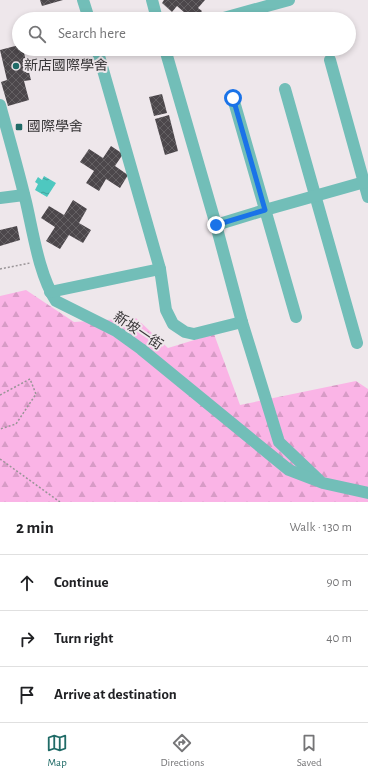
<!DOCTYPE html>
<html lang="en">
<head>
<meta charset="utf-8">
<style>
	:root { --surface:#fff; --page:#f2f2f2; --text:#202124; --muted:#757577; --line:#e0e0e0; --accent:#206b67 }
	body { margin:0; font-family:"Alegreya Sans","Noto Sans TC",sans-serif; background:var(--page); color:var(--text) }
	.stop { position:absolute; width:12px; height:12px; margin:-9px; border:3px solid #1a73e8; border-radius:50%; background:#fff }
	.stop.end { background:#1a73e8; border-color:#fff; box-shadow:0 1px 4px #0008 }
	.list { margin:0; padding:0; list-style:none }
	h2 { display:flex; justify-content:space-between; align-items:center; height:52px; margin:0; padding:0 16px; font-size:17px }
	h2 small { font-size:13px; font-weight:400; color:var(--muted) }
	.list li { display:grid; grid-template-columns:26px 1fr auto; gap:12px; align-items:center; box-sizing:border-box; height:56px; padding:0 16px; border-top:1px solid var(--line) }
	.list b { display:block; font-size:15px; white-space:nowrap }
	.list em { font-size:13px; font-style:normal; color:var(--muted) }
	.icon { flex:none; width:22px; height:22px; fill:none; stroke:currentColor; stroke-width:2; stroke-linecap:round; stroke-linejoin:round }
	.map { position:relative; flex:none; width:368px; height:502px; overflow:hidden }
	.search { position:absolute; background:var(--surface); box-shadow:0 2px 6px #0003; left:12px; right:12px; top:12px; height:44px; display:flex; align-items:center; gap:10px; box-sizing:border-box; padding:0 14px; border-radius:22px; color:var(--muted); font-size:15px }
	.sheet { height:220px; background:var(--surface) }
	nav { display:flex; justify-content:space-around; align-items:center; box-sizing:border-box; height:56px; border-top:1px solid var(--line); background:var(--surface); font-size:11px; color:var(--muted) }
	nav a { display:grid; justify-items:center; gap:2px }
	nav .on { color:var(--accent) }
	.map>svg:first-child { display:block }
</style>
</head>
<body>
<div class="map">
<svg width="368" height="502" viewBox="0 0 368 502">
	<defs>
		<pattern id="forest-firs" width="22" height="20" patternUnits="userSpaceOnUse"><rect width="22" height="20" fill="#fab4e6"/><path d="M5 1l3.5 6h-7zM16 11l3.5 6h-7z" fill="#d79bc6"/></pattern>
		<pattern id="water-ripples" width="26" height="14" patternUnits="userSpaceOnUse"><rect width="26" height="14" fill="#4ec8c0"/><path d="M2 4q2-2 4 0t4 0M15 11q2-2 4 0t4 0" fill="none" stroke="#42a39d"/></pattern>
		<pattern id="building-cross-hatch" width="8" height="8" patternUnits="userSpaceOnUse"><rect width="8" height="8" fill="#4c474b"/><path d="M0 0l8 8M0 8l8-8" fill="none" stroke="#646063"/></pattern>
	</defs>
	<rect width="100%" height="100%" fill="#eee7eb"/>
	<path fill="url(#forest-firs)" d="M26 290 74 322 136 318 168 348 214 334 240 405 356 381 368 389V502H0V296Z"/>
	<path fill="url(#water-ripples)" d="M44 176 56 183 47 197 35 190 38 184 35 182 38 177 42 180Z"/>
	<g fill="url(#building-cross-hatch)">
		<path d="M40 0H63L42 6Z"/>
		<path d="M164 0H205L198 8 202 11 195 19H192L177 6 172 12 162 3Z"/>
		<path d="M19 45V49H23L31 80 24 81 29 100 8 106 1 82 7 80 0 50Z"/>
		<path d="M162 94 167 113 154 116 149 97Z"/>
		<path d="M169 115 178 151 165 155 155 119Z"/>
		<path d="M111 146 123 154 115 166 128 175 120 188 106 179 99 191 86 183 94 171 80 162 89 149 103 158Z"/>
		<path d="M73 200 87 209 79 223 91 230 83 243 69 235 60 249 46 241 55 227 41 218 49 206 64 215Z"/>
		<path d="M17 226 20 240 0 246V230Z"/>
	</g>
	<g fill="none" stroke-linecap="round" stroke-linejoin="round">
		<g stroke="#999497" stroke-width="1.5" stroke-dasharray="2 2" stroke-linecap="butt">
			<path d="M0 269 30 263"/>
			<path d="M0 395 30 379 36 394 16 424 0 429"/>
			<path d="M0 459 60 502"/>
		</g>
		<g stroke="#72beb8" stroke-width="12">
			<path d="M83 0 89 19"/>
			<path d="M152 0 157 19"/>
			<path d="M220 19 289 0"/>
			<path d="M97 49 160 269 166 310 173 324 185 332 194 334 242 322"/>
			<path d="M165 49 216 225 242 322 279 442 319 480"/>
			<path d="M330 60 368 197"/>
			<path d="M285 89 357 343"/>
			<path d="M233 98 296 317"/>
			<path d="M0 105C9 137 18 169 26 202 33 232 39 275 56 301L116 331 141 349 289 470 323 483 368 493"/>
			<path d="M0 198 24 195"/>
			<path d="M216 225 265 210 368 181"/>
			<path d="M50 292 160 269"/>
		</g>
	</g>
	<g fill="none" stroke-linecap="round" stroke-linejoin="round">
		<path stroke="#1a73e8" stroke-width="5" d="M216 225 265 210 233 98"/>
	</g>
	<g fill="#206b67" stroke="#eee7eb" stroke-width="1.5">
		<circle cx="16" cy="66" r="4"/>
		<rect x="15" y="123" width="8" height="8" rx="2"/>
	</g>
	<g text-anchor="middle" dominant-baseline="central" stroke-width="4" stroke-linejoin="round" paint-order="stroke">
		<g font-size="14" fill="#393739" stroke="#eee7eb" text-anchor="start">
			<text x="24" y="66">新店國際學舍</text>
			<text x="27" y="127">國際學舍</text>
		</g>
		<g font-size="14" fill="#393739" stroke="#eee7eb">
			<text transform="translate(138 331) rotate(34)">新坡一街</text>
		</g>
	</g>
</svg>
<div class="stop" style="left:233px;top:98px"></div>
<div class="stop end" style="left:216px;top:225px"></div>
<div class="search"><svg class="icon" aria-label="search" viewBox="0 0 24 24"><circle cx="10" cy="10" r="6"/><path d="M15 15l6 6"/></svg>Search here</div>
</div>
<section class="sheet">
<h2>2 min<small>Walk · 130 m</small></h2>
<ul class="list">
<li><svg class="icon" aria-label="ahead" viewBox="0 0 24 24"><path d="M12 20V5M6 11l6-6 6 6"/></svg><div><b>Continue</b></div><em>90 m</em></li>
<li><svg class="icon" aria-label="right" viewBox="0 0 24 24"><path d="M7 20v-9h11M14 6l5 5-5 5"/></svg><div><b>Turn right</b></div><em>40 m</em></li>
<li><svg class="icon" aria-label="arrive" viewBox="0 0 24 24"><path d="M6 21V4h12l-3 4 3 4H6"/></svg><div><b>Arrive at destination</b></div></li>
</ul>
</section>
<nav>
<a class="on"><svg class="icon" aria-label="map" viewBox="0 0 24 24"><path d="M3 6l6-2 6 2 6-2v14l-6 2-6-2-6 2zM9 4v14M15 6v14"/></svg>Map</a>
<a><svg class="icon" aria-label="directions" viewBox="0 0 24 24"><path d="M12 3l9 9-9 9-9-9zM9 14v-3h6M13 9l2 2-2 2"/></svg>Directions</a>
<a><svg class="icon" aria-label="saved" viewBox="0 0 24 24"><path d="M7 4h10v16l-5-4-5 4z"/></svg>Saved</a>
</nav>
</body>
</html>
